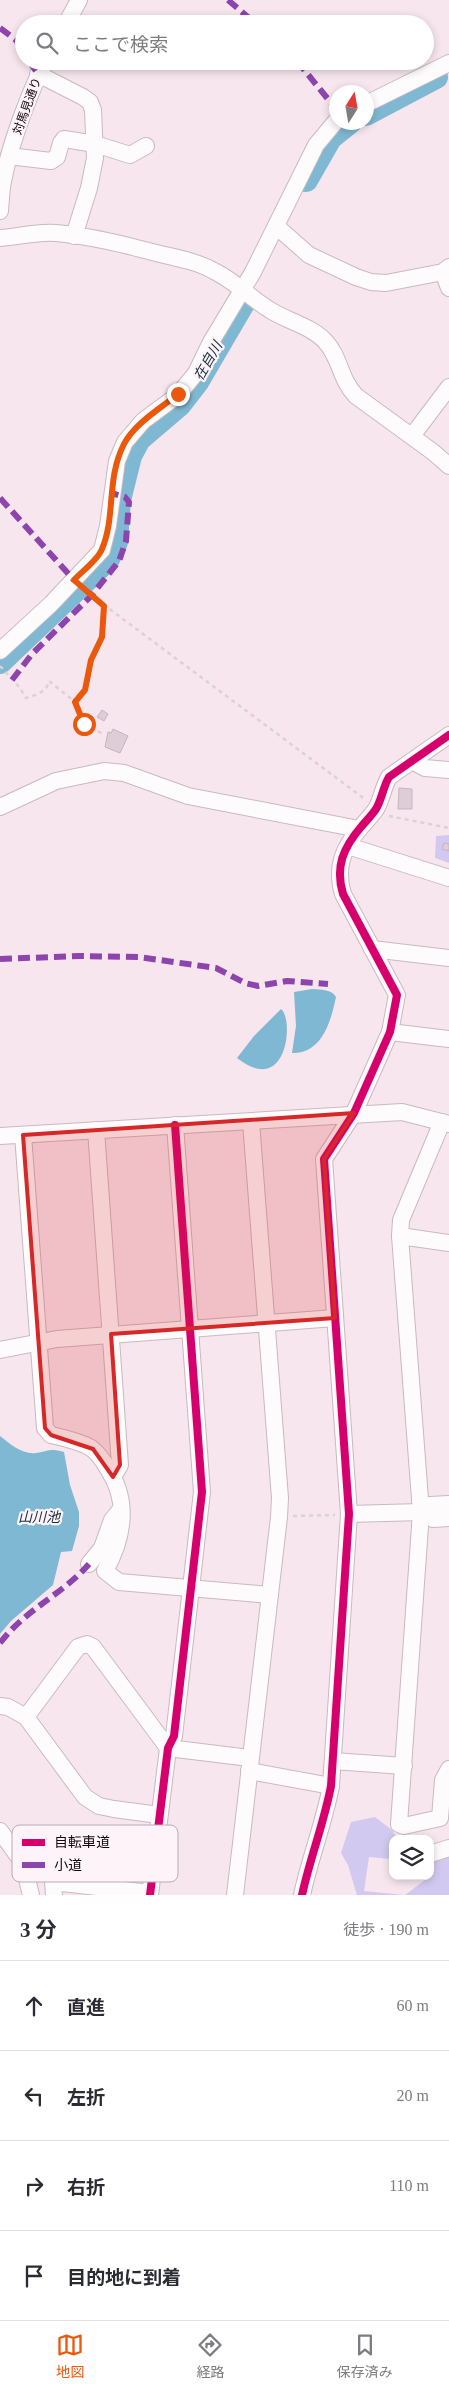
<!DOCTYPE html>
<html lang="ja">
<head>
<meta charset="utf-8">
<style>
	:root { --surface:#fff; --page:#f7f7f7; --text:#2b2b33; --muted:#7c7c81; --line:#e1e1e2; --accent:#ea580c }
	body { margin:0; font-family:"Times New Roman","Noto Sans JP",serif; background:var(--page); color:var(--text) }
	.controls { position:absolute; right:15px; bottom:15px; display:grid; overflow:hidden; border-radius:10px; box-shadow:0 2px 8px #0003 }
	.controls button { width:45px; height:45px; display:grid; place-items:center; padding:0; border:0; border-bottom:1px solid var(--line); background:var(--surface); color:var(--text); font:25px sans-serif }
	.compass { position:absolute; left:329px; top:85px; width:45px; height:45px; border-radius:50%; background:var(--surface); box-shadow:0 2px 8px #0003; rotate:11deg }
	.stop { position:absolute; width:15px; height:15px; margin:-11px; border:4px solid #ea580c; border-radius:50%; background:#fff }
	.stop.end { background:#ea580c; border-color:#fff; box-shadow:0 1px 5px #0008 }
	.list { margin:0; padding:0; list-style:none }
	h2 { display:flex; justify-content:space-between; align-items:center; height:65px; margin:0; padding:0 20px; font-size:21px }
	h2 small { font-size:16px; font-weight:400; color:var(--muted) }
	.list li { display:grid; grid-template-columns:32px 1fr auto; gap:15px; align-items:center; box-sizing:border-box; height:90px; padding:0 20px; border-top:1px solid var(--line) }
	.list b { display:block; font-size:19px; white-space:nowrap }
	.list em { font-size:16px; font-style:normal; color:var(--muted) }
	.icon { flex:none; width:28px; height:28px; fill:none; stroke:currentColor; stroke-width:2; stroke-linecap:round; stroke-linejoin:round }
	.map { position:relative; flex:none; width:449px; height:1895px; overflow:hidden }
	.search { position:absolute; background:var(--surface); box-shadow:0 2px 8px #0003; left:15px; right:15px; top:15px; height:55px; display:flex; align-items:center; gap:12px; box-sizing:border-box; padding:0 18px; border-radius:28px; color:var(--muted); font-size:19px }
	.sheet { height:425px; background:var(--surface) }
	nav { display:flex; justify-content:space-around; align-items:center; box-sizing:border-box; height:70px; border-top:1px solid var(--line); background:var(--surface); font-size:14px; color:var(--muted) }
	nav a { display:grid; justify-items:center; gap:2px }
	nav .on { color:var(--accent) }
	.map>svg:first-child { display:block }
</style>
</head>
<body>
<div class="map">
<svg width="449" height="1895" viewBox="0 0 449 1895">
	<rect width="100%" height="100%" fill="#f7e6ee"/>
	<g fill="#d2c9f0">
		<path d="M449 835V863L435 858 436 836Z"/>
		<path d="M375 1817 392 1830 398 1839H393V1855L390 1859 369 1857 364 1891 404 1895H357L348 1865 341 1853 351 1822Z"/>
		<path d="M449 1839V1895H405L430 1876 437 1844Z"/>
	</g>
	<g fill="#7fb8d3">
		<path d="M312 989C321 990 332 989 336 997 331 1021 322 1054 292 1053L296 1026 294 992Z"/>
		<path d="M281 1009C294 1018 288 1098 237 1058L254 1036Z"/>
		<path d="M0 1436C10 1444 23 1455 36 1453 50 1451 49 1448 64 1452L70 1485 79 1512V1526L72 1551 61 1552 53 1585 11 1621 0 1634Z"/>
	</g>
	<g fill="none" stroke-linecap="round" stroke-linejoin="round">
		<g stroke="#7fb8d3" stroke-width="24">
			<path d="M366 114 436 77"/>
			<path d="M306 180 330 138 350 122"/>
			<path d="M0 662 108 559 116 542 119 500 130 456 139 439 180 404 197 382 245 300"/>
		</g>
	</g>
	<g fill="#decdd6" stroke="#c6b5bd">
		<path d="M102 710 108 714 104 721 97 717Z"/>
		<path d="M113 729 128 736 120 753 105 747 108 732 111 733Z"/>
		<path d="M399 788 412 789V809H398Z"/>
		<path d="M444 843 449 844V851L442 849Z"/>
	</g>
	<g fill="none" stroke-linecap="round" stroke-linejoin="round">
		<defs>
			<g id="minor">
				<path d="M66 24 79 0"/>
				<path d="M38 74 83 97 90 102 93 110 95 158 89 188 74 236"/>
				<path d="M366 104 449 63"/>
				<path d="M9 156 51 161 57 157 61 143 64 139 95 144 130 155 146 146"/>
				<path d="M0 211C1 200 1 188 4 177 10 145 30 90 46 61"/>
				<path d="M276 226 309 255 356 277 371 282 386 283 443 272 449 267"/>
				<path d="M0 238C18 237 39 231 56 233 91 236 126 245 160 254 178 258 198 262 214 271 235 281 250 298 270 310 287 321 311 326 325 341 341 358 339 378 356 396L433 452 449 466"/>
				<path d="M443 272 449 288"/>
				<path d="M412 436 449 387"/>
				<path d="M0 651 51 604 102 550 108 526 117 461 125 442 143 421 178 395 196 373 211 342 253 272 316 145 336 121"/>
				<path d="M412 761 425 768 449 770"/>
				<path d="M0 807 56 781 104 771 124 773 188 796 359 829"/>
				<path d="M348 846 449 878"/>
				<path d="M372 949 449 958"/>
				<path d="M390 1032 449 1039"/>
				<path d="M442 1122 401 1220 400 1236 421 1512 399 1824 404 1826 440 1818 443 1780 449 1769"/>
				<path d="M96 1130 120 1465 113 1477"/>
				<path d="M23 1135 45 1428 51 1435C64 1438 79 1441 91 1448 98 1453 104 1462 108 1469 130 1502 123 1539 105 1571L119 1582 270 1595"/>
				<path d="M0 1136 402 1112 449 1124"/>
				<path d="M400 1236 449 1243"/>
				<path d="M0 1350 57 1339 335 1318"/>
				<path d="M421 1512 430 1505 449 1504"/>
				<path d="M349 1514 421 1512 433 1519 449 1518"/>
				<path d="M89 1564 102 1548 112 1520 120 1510"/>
				<path d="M0 1706 8 1707 26 1717 85 1797 99 1806 114 1809 159 1815"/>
				<path d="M26 1717 78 1647 87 1644 93 1647 168 1748 250 1758"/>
				<path d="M333 1761 404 1766"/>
				<path d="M249 1771 331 1786"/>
				<path d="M0 1831 23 1863 31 1895"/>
				<path d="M430 1854 449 1848"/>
				<path d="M54 1895 53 1882 150 1893"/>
				<path d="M150 1895 168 1748 174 1736 202 1492 175 1125"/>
				<path d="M235 1895 279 1517 280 1498 251 1122"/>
				<path d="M302 1895C310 1858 324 1823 331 1786L349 1514 324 1159 354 1113 390 1032 397 995 343 894C335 867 343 848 361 827 366 821 372 815 376 809 382 799 383 787 389 777L449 735"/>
			</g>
		</defs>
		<use href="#minor" stroke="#c9b9c1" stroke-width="18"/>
		<g stroke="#d8d3d5" stroke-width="2.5" stroke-dasharray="4 4" stroke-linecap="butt">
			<path d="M84 590 366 800"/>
			<path d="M0 666 20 688 26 698C36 695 47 692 49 681L75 702 85 724 103 734"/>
			<path d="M75 702 85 690 91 660 102 637 104 606"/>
			<path d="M389 816 449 828"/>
			<path d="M293 1516 335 1515"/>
		</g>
		<use href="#minor" stroke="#fefbfc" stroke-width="16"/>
		<g stroke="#8e44ad" stroke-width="6" stroke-dasharray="12 6" stroke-linecap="butt">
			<path d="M228 0 256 24"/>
			<path d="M0 28 16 40 24 53"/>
			<path d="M29 61 38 74"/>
			<path d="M297 61 336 109"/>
			<path d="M0 498 74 580"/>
			<path d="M12 680 32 654 91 596 119 561 126 541 129 502 125 497 111 493"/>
			<path d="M0 959 79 956 138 957 216 968 245 983 258 986 287 981 328 984"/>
			<path d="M0 1643C27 1608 62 1595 89 1564"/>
		</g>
		<defs>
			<g id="cycleway">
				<path d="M150 1895 168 1748 174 1736 202 1492 175 1125"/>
				<path d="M302 1895C310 1858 324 1823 331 1786L349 1514 324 1159 354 1113 390 1032 397 995 343 894C335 867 343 848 361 827 366 821 372 815 376 809 382 799 383 787 389 777L449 735"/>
			</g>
		</defs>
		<use href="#cycleway" stroke="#fdf3f8" stroke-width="11"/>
		<use href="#cycleway" stroke="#d6006c" stroke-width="8"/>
	</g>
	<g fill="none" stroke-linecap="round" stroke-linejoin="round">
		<path stroke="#ea580c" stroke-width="6" d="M84 724 75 702 85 690 91 660 102 637 104 606 74 580C82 571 98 560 102 549 116 516 106 479 124 444 135 423 160 409 178 394"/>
	</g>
	<path fill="#d62828" fill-opacity="0.2" stroke="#d62828" stroke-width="4" stroke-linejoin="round" d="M354 1113 324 1159 335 1318 111 1334 120 1465 113 1477 93 1449 51 1435 45 1428 23 1135Z"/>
	<g text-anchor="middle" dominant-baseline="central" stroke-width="4.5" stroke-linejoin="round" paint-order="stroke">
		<g font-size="12" fill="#15060e" stroke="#fdf3f8">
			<text transform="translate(27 106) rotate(-70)">対馬見通り</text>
		</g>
		<g font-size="14" font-style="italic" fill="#132f39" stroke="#fdf3f8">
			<text transform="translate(208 361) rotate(-60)">在自川</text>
			<text x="39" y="1517">山川池</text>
		</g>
	</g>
	<rect x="12" y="1825" width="166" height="57" rx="8" fill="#fdf3f8" stroke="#b7acb2" stroke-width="1"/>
	<rect x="22" y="1839" width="23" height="7" fill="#d6006c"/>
	<rect x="22" y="1862" width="23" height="6" fill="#8e44ad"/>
	<g font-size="14" fill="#15060e">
		<text x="54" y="1847">自転車道</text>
		<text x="54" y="1870">小道</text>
	</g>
</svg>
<div class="controls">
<button><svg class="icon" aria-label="layers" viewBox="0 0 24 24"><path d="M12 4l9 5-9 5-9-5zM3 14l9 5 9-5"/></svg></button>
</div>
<svg class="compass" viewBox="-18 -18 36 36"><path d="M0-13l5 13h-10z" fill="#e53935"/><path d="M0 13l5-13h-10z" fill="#7c7c81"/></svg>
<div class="stop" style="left:84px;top:724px"></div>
<div class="stop end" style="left:178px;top:394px"></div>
<div class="search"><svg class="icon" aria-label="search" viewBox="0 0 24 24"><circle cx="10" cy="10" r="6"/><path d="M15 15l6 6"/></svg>ここで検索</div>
</div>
<section class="sheet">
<h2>3 分<small>徒歩 · 190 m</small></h2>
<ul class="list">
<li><svg class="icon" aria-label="ahead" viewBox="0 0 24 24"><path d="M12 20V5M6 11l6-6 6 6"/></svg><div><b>直進</b></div><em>60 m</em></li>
<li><svg class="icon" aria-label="left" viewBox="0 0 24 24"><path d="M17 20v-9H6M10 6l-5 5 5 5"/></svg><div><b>左折</b></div><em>20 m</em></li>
<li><svg class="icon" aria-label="right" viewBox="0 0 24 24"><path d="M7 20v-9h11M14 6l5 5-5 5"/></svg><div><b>右折</b></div><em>110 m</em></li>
<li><svg class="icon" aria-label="arrive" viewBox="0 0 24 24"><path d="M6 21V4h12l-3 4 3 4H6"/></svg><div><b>目的地に到着</b></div></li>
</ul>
</section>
<nav>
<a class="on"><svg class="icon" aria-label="map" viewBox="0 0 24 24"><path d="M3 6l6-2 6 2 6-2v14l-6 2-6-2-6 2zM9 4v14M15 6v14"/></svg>地図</a>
<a><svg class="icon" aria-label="directions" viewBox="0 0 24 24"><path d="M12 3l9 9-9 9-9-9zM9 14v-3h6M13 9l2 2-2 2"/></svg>経路</a>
<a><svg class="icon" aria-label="saved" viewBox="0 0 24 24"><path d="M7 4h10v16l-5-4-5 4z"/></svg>保存済み</a>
</nav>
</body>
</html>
